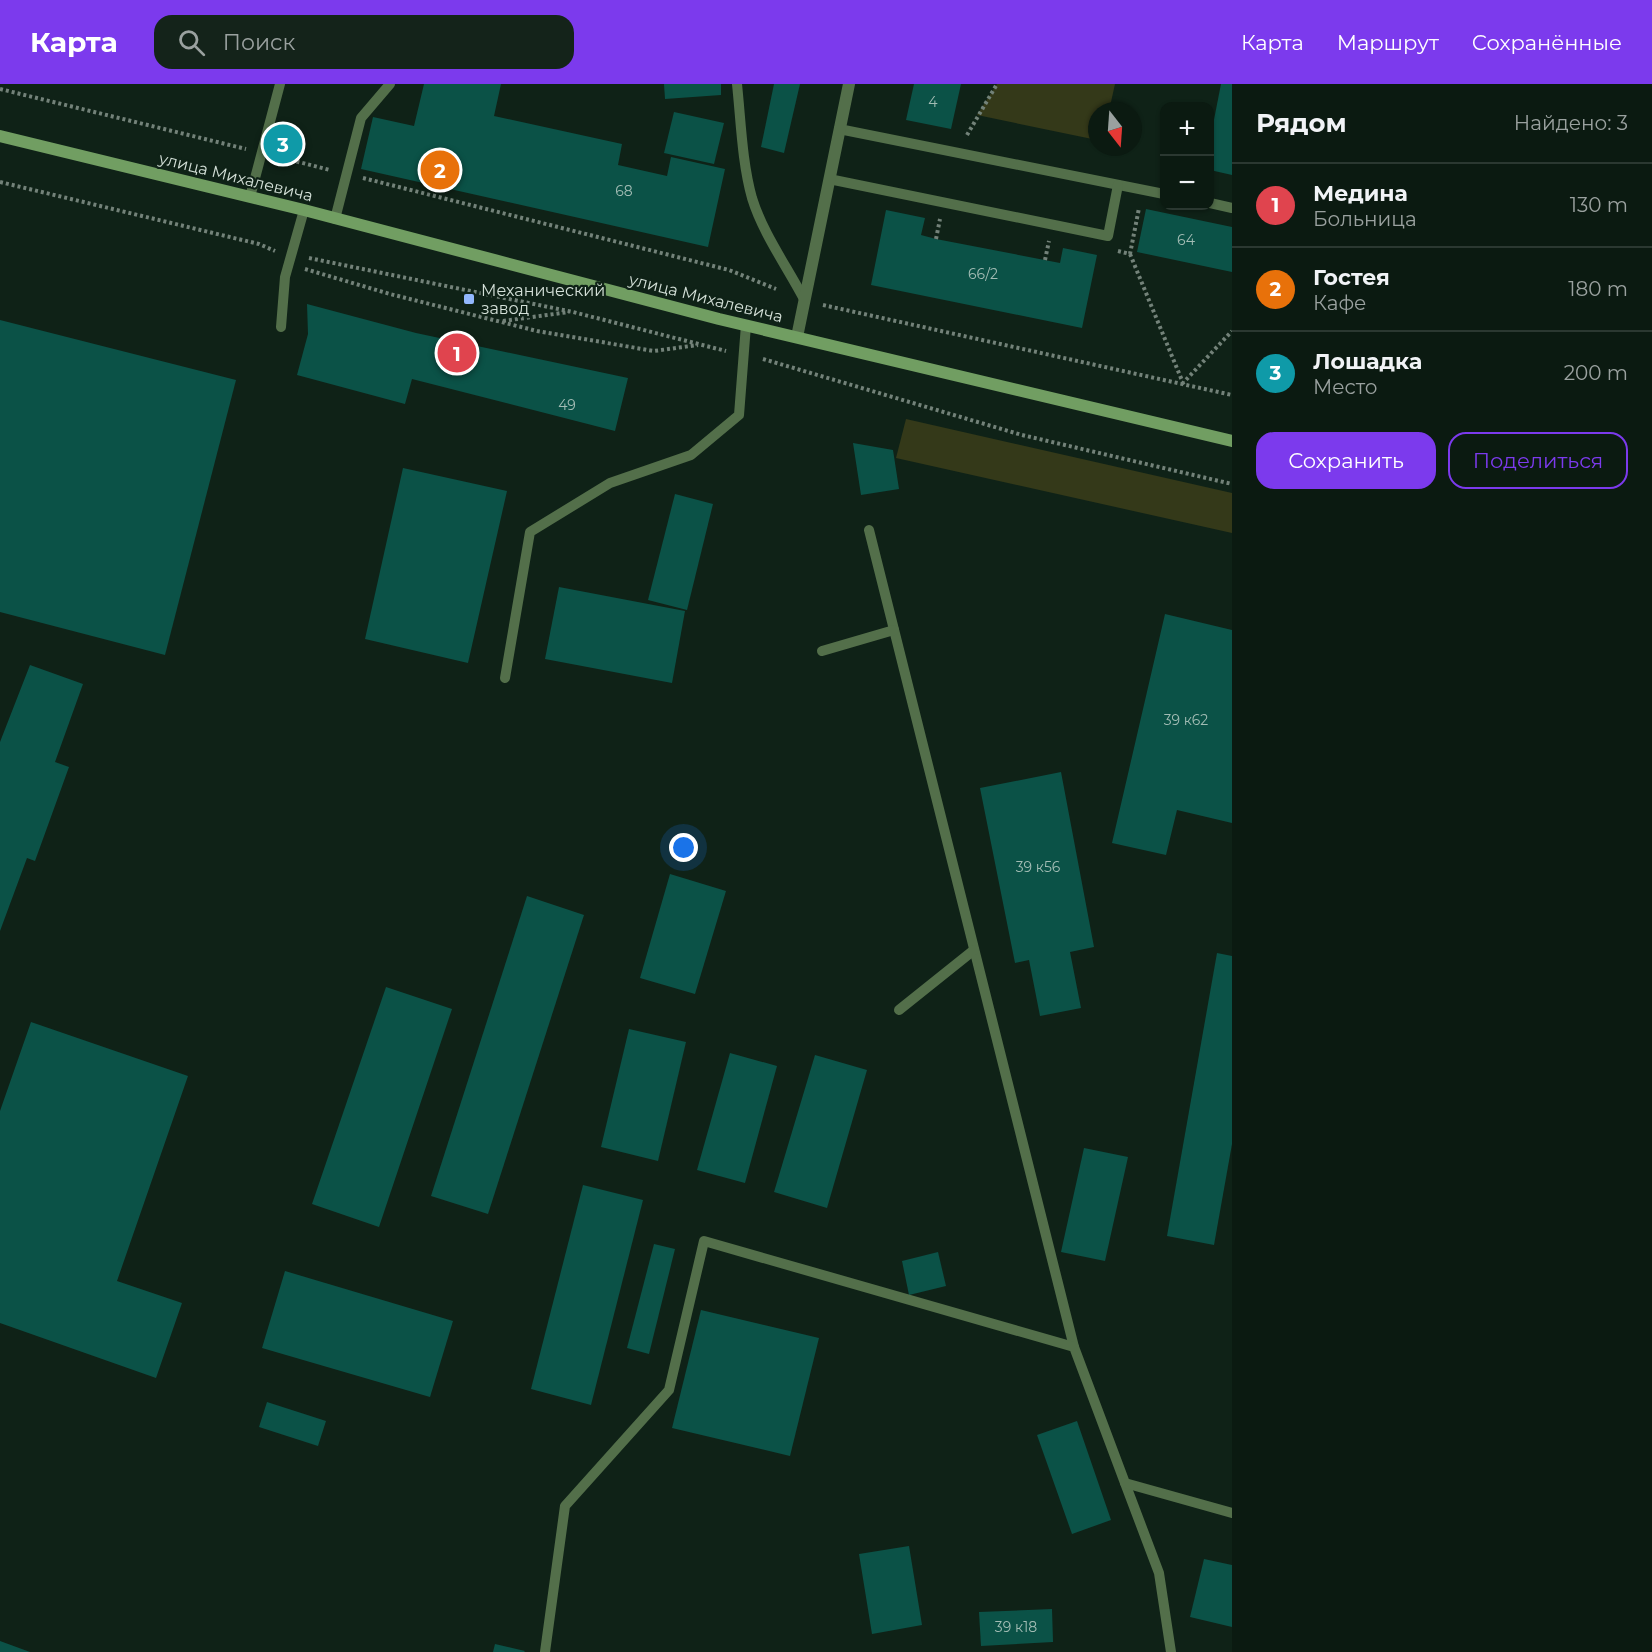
<!DOCTYPE html>
<html lang="ru">
<head>
<meta charset="utf-8">
<style>
	:root { --surface:#0b1a11; --page:#14231a; --text:#f1f3f6; --muted:#9aa19f; --line:#2b3831; --accent:#7c3aed }
	body { margin:0; font-family:Montserrat,sans-serif; background:var(--page); color:var(--text) }
	.controls { position:absolute; right:18px; top:18px; display:grid; overflow:hidden; border-radius:12px; box-shadow:0 2px 4px #0004 }
	.controls button { width:54px; height:54px; display:grid; place-items:center; padding:0; border:0; border-bottom:2px solid var(--line); background:var(--surface); color:var(--text); font:30px sans-serif }
	.compass { position:absolute; left:1088px; top:18px; width:54px; height:54px; border-radius:50%; background:var(--surface); box-shadow:0 2px 4px #0004; rotate:163deg }
	.you { position:absolute; left:684px; top:764px; width:21px; height:21px; margin:-15px; border:4px solid #fff; border-radius:50%; background:#1a73e8; box-shadow:0 0 0 9px #1a73e833 }
	.badge { display:grid; place-items:center; width:39px; height:39px; border-radius:50%; background:var(--accent); color:#fff; font-size:20px; font-weight:700 }
	.pin { position:absolute; translate:-50% -50%; border:3px solid #fff; box-shadow:0 2px 6px #0006 }
	.list { margin:0; padding:0; list-style:none }
	h2 { display:flex; justify-content:space-between; align-items:center; height:78px; margin:0; padding:0 24px; font-size:26px }
	h2 small { font-size:20px; font-weight:400; color:var(--muted) }
	.list li { display:grid; grid-template-columns:39px 1fr auto; gap:18px; align-items:center; box-sizing:border-box; height:84px; padding:0 24px; border-top:2px solid var(--line) }
	.list b { display:block; font-size:22px; white-space:nowrap }
	.list p { margin:0; font-size:20px; white-space:nowrap; color:var(--muted) }
	.list em { font-size:20px; font-style:normal; color:var(--muted) }
	.actions { display:flex; gap:12px; padding:18px 24px }
	.actions a { flex:1; padding:14px 0; border:2px solid var(--accent); border-radius:18px; text-align:center; font-size:21px; color:var(--accent) }
	.actions .main { background:var(--accent); color:#fff }
	.icon { flex:none; width:33px; height:33px; fill:none; stroke:currentColor; stroke-width:2; stroke-linecap:round; stroke-linejoin:round }
	.map { position:relative; flex:none; width:1232px; height:1568px; overflow:hidden }
	header { display:flex; align-items:center; gap:36px; box-sizing:border-box; height:84px; padding:0 30px; background:var(--accent); color:#fff }
	header strong { font-size:28px }
	nav { display:flex; gap:33px; margin-inline-start:auto; font-size:21px }
	.search { width:420px; height:54px; background:var(--page); display:flex; align-items:center; gap:15px; box-sizing:border-box; padding:0 21px; border-radius:18px; color:var(--muted); font-size:22px }
	main { display:flex }
	aside { flex:1; background:var(--surface) }
	.map>svg:first-child { display:block }
</style>
</head>
<body>
<header>
<strong>Карта</strong>
<div class="search"><svg class="icon" aria-label="search" viewBox="0 0 24 24"><circle cx="10" cy="10" r="6"/><path d="M15 15l6 6"/></svg>Поиск</div>
<nav><a>Карта</a><a>Маршрут</a><a>Сохранённые</a></nav>
</header>
<main>
<div class="map">
<svg width="1232" height="1568" viewBox="0 0 1232 1568">
	<rect width="100%" height="100%" fill="#0f2217"/>
	<g fill="#343919">
		<path d="M997 0H1115L1109 27H1097V56L977 31Z"/>
		<path d="M906 335 1232 409V449L896 374Z"/>
	</g>
	<g fill="#0b5247">
		<path d="M424 0H501L494 32 622 60 618 81 667 92 671 73 725 85 708 163 361 85 373 33 414 42Z"/>
		<path d="M664 0H721V11L665 15Z"/>
		<path d="M774 0H800L784 69 761 63Z"/>
		<path d="M914 0H961L951 45 906 36Z"/>
		<path d="M1221 0H1232V91L1210 86V56Z"/>
		<path d="M674 28 724 39 714 80 664 69Z"/>
		<path d="M1146 125 1232 143V188L1137 168Z"/>
		<path d="M886 126 925 134 921 151 936 155 1060 179 1063 164 1097 171 1082 244 871 201Z"/>
		<path d="M307 220 416 249 628 294 615 347 412 295 405 320 297 291 308 250Z"/>
		<path d="M0 236 236 296 165 571 0 528Z"/>
		<path d="M853 359 893 366 899 405 861 411Z"/>
		<path d="M403 384 507 407 468 579 365 555Z"/>
		<path d="M675 410 713 420 687 526 648 516Z"/>
		<path d="M559 503 685 527 672 599 545 575Z"/>
		<path d="M1165 530 1232 546V739L1177 726 1166 771 1112 759Z"/>
		<path d="M30 581 83 600 55 678 69 683 35 777 27 774 0 847V658Z"/>
		<path d="M1061 688 1094 863 1070 868 1081 924 1040 932 1029 876 1015 879 980 704Z"/>
		<path d="M670 790 726 807 695 910 640 894Z"/>
		<path d="M527 812 584 831 488 1130 431 1112Z"/>
		<path d="M1217 869 1232 872V1060L1214 1161 1167 1152Z"/>
		<path d="M386 903 452 925 379 1143 312 1120Z"/>
		<path d="M31 938 188 992 117 1197 182 1219 156 1294 0 1239V1027Z"/>
		<path d="M629 945 686 958 658 1077 601 1063Z"/>
		<path d="M730 969 777 982 745 1099 697 1086Z"/>
		<path d="M815 971 867 986 827 1124 774 1108Z"/>
		<path d="M1084 1064 1128 1073 1105 1177 1061 1168Z"/>
		<path d="M583 1101 643 1116 591 1321 531 1305Z"/>
		<path d="M654 1160 675 1165 649 1270 627 1264Z"/>
		<path d="M938 1168 946 1202 909 1211 902 1177Z"/>
		<path d="M285 1187 453 1237 430 1313 262 1264Z"/>
		<path d="M701 1226 819 1254 790 1372 672 1344Z"/>
		<path d="M267 1318 326 1337 318 1362 259 1343Z"/>
		<path d="M1077 1337 1111 1436 1072 1450 1037 1351Z"/>
		<path d="M909 1462 922 1541 872 1550 859 1470Z"/>
		<path d="M1204 1475 1232 1481V1543L1190 1533Z"/>
		<path d="M1052 1525 1053 1558 981 1562 979 1528Z"/>
		<path d="M0 1557 30 1568H0Z"/>
		<path d="M495 1560 525 1567 524 1568H493Z"/>
	</g>
	<g fill="none" stroke-linecap="round" stroke-linejoin="round">
		<g stroke="#738279" stroke-width="4" stroke-dasharray="3 3" stroke-linecap="butt">
			<path d="M0 5 246 65"/>
			<path d="M967 51 997 0"/>
			<path d="M279 73 330 86"/>
			<path d="M363 94 729 186 776 205"/>
			<path d="M0 98 259 160 275 167"/>
			<path d="M936 155 940 135"/>
			<path d="M1118 167 1130 170 1139 124"/>
			<path d="M1130 170 1183 299 1232 247"/>
			<path d="M309 174 573 228 726 267"/>
			<path d="M1045 176 1049 157"/>
			<path d="M305 185 390 210 537 247 654 267 698 261"/>
			<path d="M823 221 1232 311"/>
			<path d="M503 237 569 228"/>
			<path d="M763 275 1022 351 1232 400"/>
		</g>
		<g stroke="#536f4a" stroke-width="10">
			<path d="M737 0C741 38 742 78 752 114 763 150 788 184 805 217"/>
			<path d="M839 45 1164 110"/>
			<path d="M829 95 1108 152 1118 101"/>
			<path d="M250 113 280 0"/>
			<path d="M1210 119 1232 124"/>
			<path d="M335 135 361 34 390 0"/>
			<path d="M281 243 285 193 304 126"/>
			<path d="M869 446 1074 1263"/>
			<path d="M822 567 894 546"/>
			<path d="M505 594 530 448 610 399 691 371 739 331 746 241"/>
			<path d="M899 926 974 866"/>
			<path d="M1125 1399 1159 1489 1171 1568"/>
			<path d="M545 1568 565 1422 669 1306 704 1157 1074 1263 1125 1399 1232 1429"/>
		</g>
		<path stroke="#536f4a" stroke-width="12" d="M797 253 849 0"/>
		<path stroke="#719e62" stroke-width="12" d="M0 52 304 126 719 235 1232 357"/>
	</g>
	<rect fill="#92b7fd" stroke="#0f2217" stroke-width="2" x="463" y="209" width="12" height="12" rx="3"/>
	<g text-anchor="middle" dominant-baseline="central" stroke-width="4.5" stroke-linejoin="round" paint-order="stroke">
		<g font-size="14" fill="#a2bcb4">
			<text x="933" y="18">4</text>
			<text x="624" y="107">68</text>
			<text x="1186" y="156">64</text>
			<text x="983" y="190">66/2</text>
			<text x="567" y="321">49</text>
			<text x="1186" y="636">39 к62</text>
			<text x="1038" y="783">39 к56</text>
			<text x="1016" y="1543">39 к18</text>
		</g>
		<g font-size="16" fill="#d4e0d8" stroke="#0f2217">
			<text transform="translate(236 93) rotate(14)">улица Михалевича</text>
			<text transform="translate(706 214) rotate(14)">улица Михалевича</text>
		</g>
		<g font-size="16" fill="#d4e0d8" stroke="#0f2217" text-anchor="start">
			<text x="481" y="206">Механический<tspan x="481" dy="18">завод</tspan></text>
		</g>
	</g>
</svg>
<div class="controls">
<button>+</button>
<button>−</button>
</div>
<svg class="compass" viewBox="-18 -18 36 36"><path d="M0-13l5 13h-10z" fill="#e53935"/><path d="M0 13l5-13h-10z" fill="#9aa19f"/></svg>
<div class="you"></div>
<div class="pin badge" style="left:457px;top:269px;background:#e0444e">1</div>
<div class="pin badge" style="left:440px;top:86px;background:#e8710a">2</div>
<div class="pin badge" style="left:283px;top:60px;background:#0f9aa8">3</div>
</div>
<aside>
<h2>Рядом<small>Найдено: 3</small></h2>
<ul class="list">
<li><span class="badge" style="background:#e0444e">1</span><div><b>Медина</b><p>Больница</p></div><em>130 m</em></li>
<li><span class="badge" style="background:#e8710a">2</span><div><b>Гостея</b><p>Кафе</p></div><em>180 m</em></li>
<li><span class="badge" style="background:#0f9aa8">3</span><div><b>Лошадка</b><p>Место</p></div><em>200 m</em></li>
</ul>
<div class="actions"><a class="main">Сохранить</a><a>Поделиться</a></div>
</aside>
</main>
</body>
</html>
